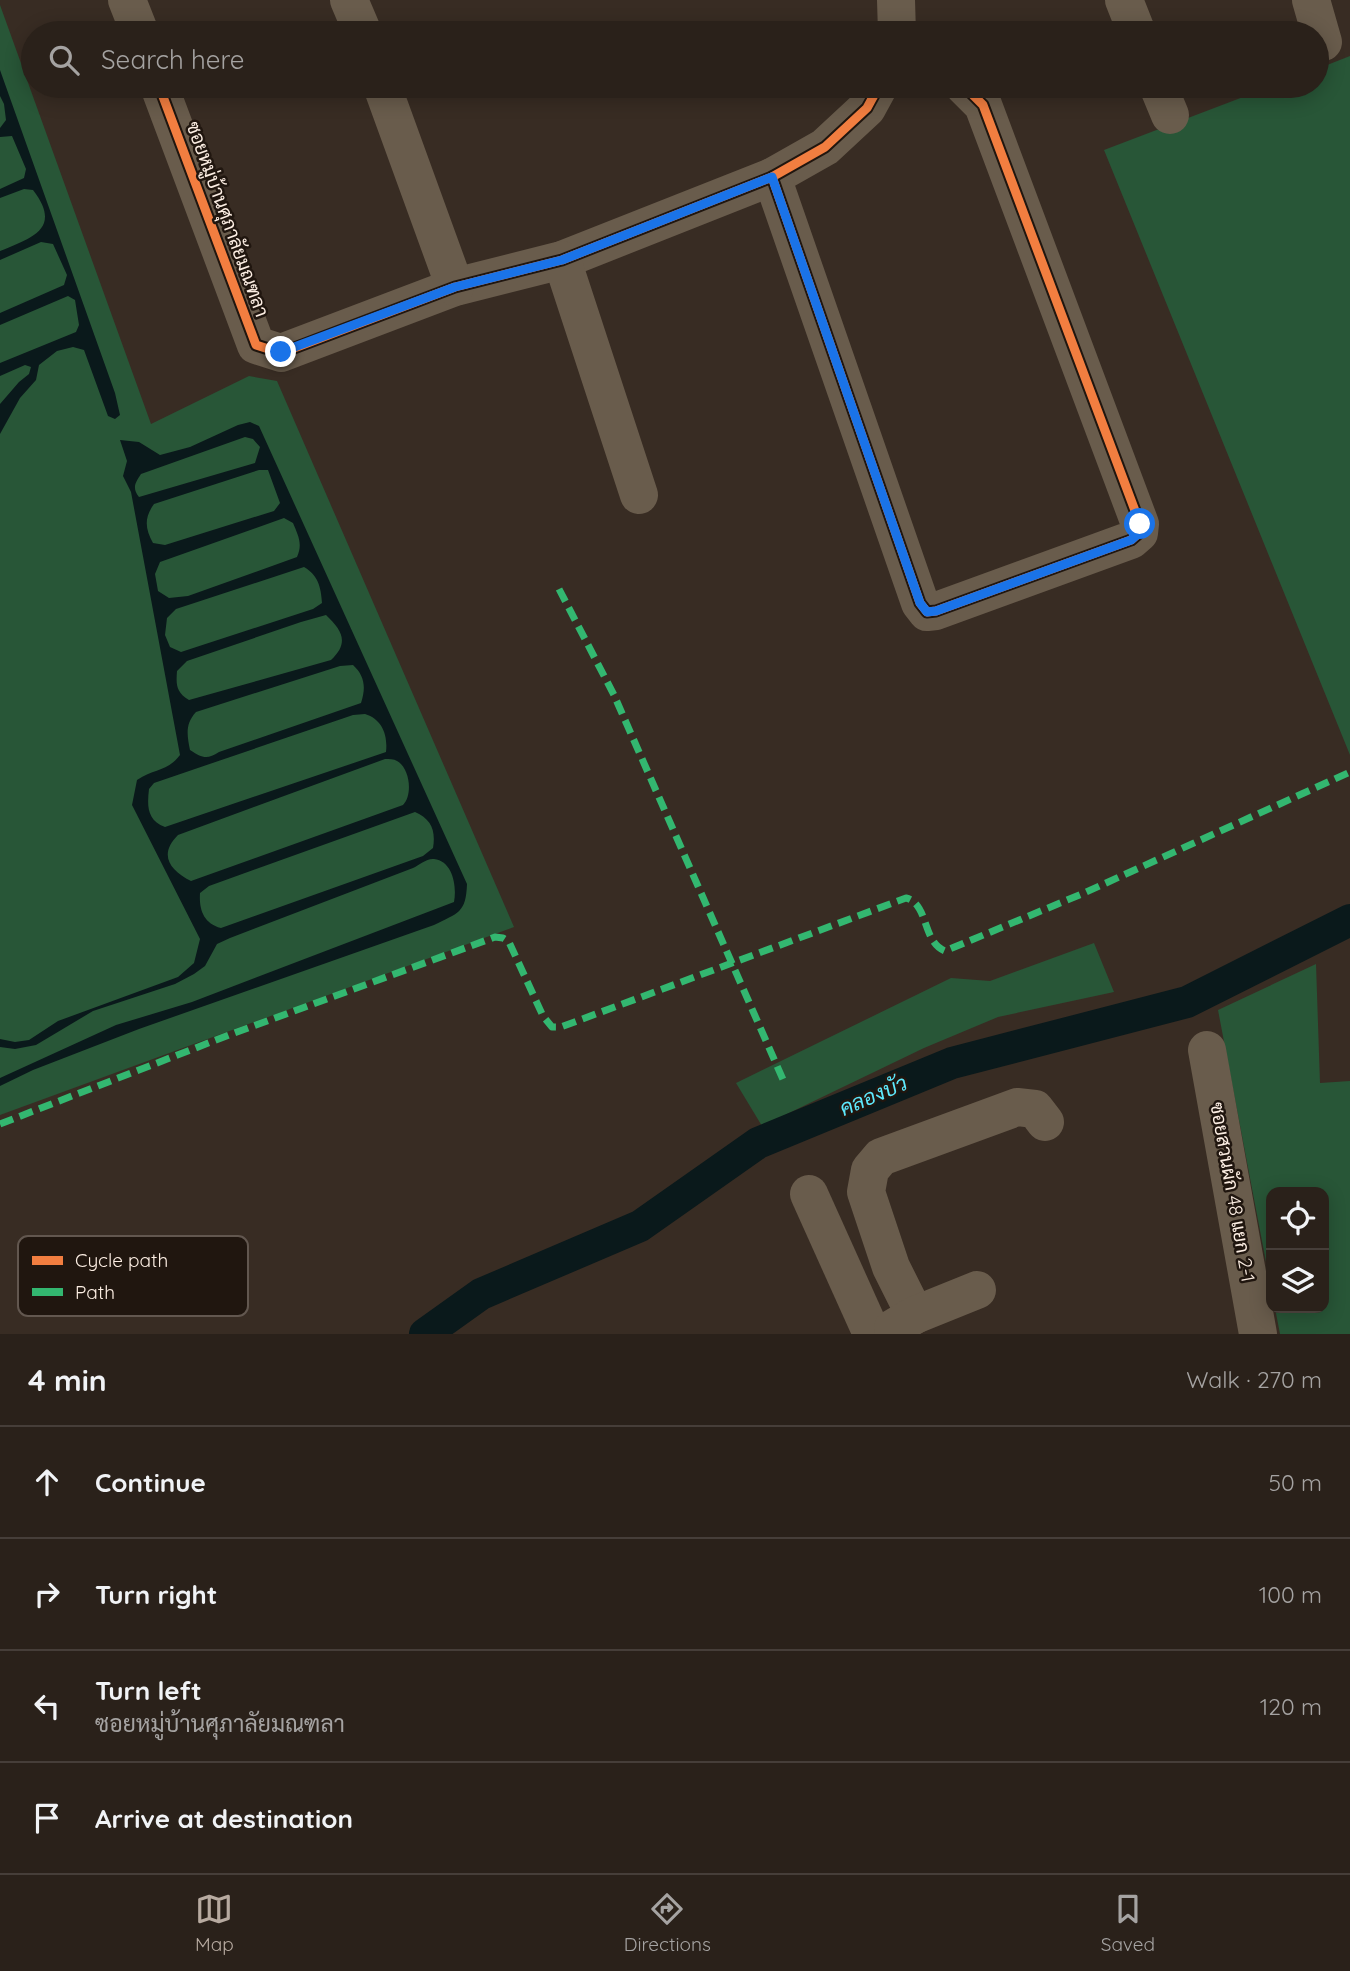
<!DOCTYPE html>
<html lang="en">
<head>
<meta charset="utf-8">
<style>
	:root { --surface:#2a211a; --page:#362e27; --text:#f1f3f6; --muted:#a5a3a2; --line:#463e39; --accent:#b7aaa0 }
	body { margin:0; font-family:Quicksand,Sarabun,sans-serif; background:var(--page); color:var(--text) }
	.controls { position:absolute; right:21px; bottom:21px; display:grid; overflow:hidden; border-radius:14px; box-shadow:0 4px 18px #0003 }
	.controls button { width:63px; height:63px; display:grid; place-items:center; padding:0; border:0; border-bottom:2px solid var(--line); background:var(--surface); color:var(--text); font:35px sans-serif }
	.stop { position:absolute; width:21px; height:21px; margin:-16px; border:5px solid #1a73e8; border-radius:50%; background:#fff }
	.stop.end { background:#1a73e8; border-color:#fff; box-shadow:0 2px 7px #0008 }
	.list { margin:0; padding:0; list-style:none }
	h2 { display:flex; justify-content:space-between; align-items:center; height:91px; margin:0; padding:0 28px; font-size:30px }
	h2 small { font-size:23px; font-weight:400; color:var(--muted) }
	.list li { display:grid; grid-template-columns:46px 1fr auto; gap:21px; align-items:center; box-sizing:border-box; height:112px; padding:0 28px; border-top:2px solid var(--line) }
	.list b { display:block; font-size:26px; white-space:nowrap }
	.list p { margin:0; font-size:23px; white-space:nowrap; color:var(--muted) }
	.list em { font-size:23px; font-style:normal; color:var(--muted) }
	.icon { flex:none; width:38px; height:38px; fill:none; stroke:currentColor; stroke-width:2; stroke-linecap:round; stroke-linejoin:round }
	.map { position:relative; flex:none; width:1350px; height:1334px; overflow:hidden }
	.search { position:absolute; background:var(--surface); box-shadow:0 4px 18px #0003; left:21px; right:21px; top:21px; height:77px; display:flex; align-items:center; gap:18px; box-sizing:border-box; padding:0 24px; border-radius:38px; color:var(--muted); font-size:26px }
	.sheet { height:539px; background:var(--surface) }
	nav { display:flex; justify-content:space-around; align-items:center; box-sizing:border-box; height:98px; border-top:2px solid var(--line); background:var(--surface); font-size:19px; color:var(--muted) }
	nav a { display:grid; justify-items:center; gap:4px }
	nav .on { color:var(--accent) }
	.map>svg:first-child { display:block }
</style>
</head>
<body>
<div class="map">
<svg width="1350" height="1334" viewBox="0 0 1350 1334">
	<rect width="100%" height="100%" fill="#382c23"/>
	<g fill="#285637">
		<path d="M0 5 151 424 249 376 277 381 514 927 0 1115Z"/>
		<path d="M1350 56V755L1104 150 1272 86H1317V69Z"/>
		<path d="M1094 943 1114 992 998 1017 924 1048 762 1126 736 1083 951 978 990 981Z"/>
		<path d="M1316 964 1320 1083 1350 1081V1334H1280L1275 1308H1324V1192H1271V1288L1218 1010Z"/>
	</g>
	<g fill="#0a191b" fill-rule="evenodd">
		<path d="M0 70 115 393 120 415 115 419 108 416 84 350 73 347 57 351 39 365 36 380 20 398 0 434V404L19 382 29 374 31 367 25 365 0 376V363L76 332 79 325 75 300 68 296 0 325V313L64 285 67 275 53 244 41 242 0 260V251C31 238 63 229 33 190L24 189 0 198V189L24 178 26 169 12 136 0 137V128L6 120 4 104 0 96Z"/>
		<path d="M250 422 259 426 467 884C466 913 458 913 434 925L139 1029 33 1070 0 1086V1078L116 1025 192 1002 454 902C457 887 453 861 434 859 427 858 419 865 413 868L230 938 217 944 205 966 194 974 175 984 93 1011 36 1045 15 1049 0 1047V1039L15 1042 29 1040 58 1021 178 977 194 963 200 939 132 805 137 780C155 768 167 772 180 755L131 492 123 476 127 461 120 440 139 442 160 455 190 447 238 425ZM245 437 253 439 260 447 255 463 139 497C132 488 135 483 141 474ZM259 470H268L280 503 274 511 165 545 153 543C145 528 144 518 154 504ZM284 518 293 523C298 535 303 544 297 557L188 596 169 598 158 591 155 574 160 562ZM304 567C318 575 321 587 322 603L313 609 181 652 170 647 165 635 167 618 176 609ZM326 615C343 631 349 643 331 660L189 700C176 692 176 685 177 671L187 661 301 622ZM353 665C365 676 366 688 361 703L219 752C207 760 202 758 190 750 187 735 185 724 196 712L340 666ZM365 714C382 719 388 735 386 752L165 827C147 820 147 806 149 789L154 783 353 715ZM385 759C389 759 394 759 397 761 410 768 413 795 403 805L191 881C170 870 158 855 178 835ZM415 812C431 819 436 830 433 848L423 856 221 928C203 923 199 909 200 893L209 886Z"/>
	</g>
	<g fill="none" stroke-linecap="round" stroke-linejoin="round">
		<path stroke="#0a191b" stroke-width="32" d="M425 1334 481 1294 640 1226 758 1143 952 1063 1187 1002 1350 920"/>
		<g stroke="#695c4c" stroke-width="38">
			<path d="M127 0 140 33"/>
			<path d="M349 0 363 33"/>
			<path d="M896 0 897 33"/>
			<path d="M1124 0 1137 33"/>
			<path d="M1311 0 1323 42"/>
			<path d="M159 86 256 345 281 353 455 287 562 260 772 177 825 147 867 108 879 86"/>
			<path d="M382 86 455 287"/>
			<path d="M1158 86 1170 115"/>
			<path d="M772 177 920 603 927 612 936 611 1131 540 1139 533 1140 524 983 105 964 86"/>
			<path d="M562 260 639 495"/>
			<path d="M1207 1050 1258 1334"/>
			<path d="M809 1194 872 1334"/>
			<path d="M915 1315 891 1267 866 1192 870 1170 881 1157 1017 1107 1035 1109 1045 1122"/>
			<path d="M893 1328 915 1315 977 1290"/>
		</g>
		<g stroke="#33b770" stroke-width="7" stroke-dasharray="14 7" stroke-linecap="butt">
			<path d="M559 589 614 695 785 1084"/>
			<path d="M0 1124 229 1035 495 937 503 938 509 942 543 1016 552 1027H561L906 898C929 904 922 942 945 951L1084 893 1350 772"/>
		</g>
		<defs>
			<g id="cycleway">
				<path d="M159 86 256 345 281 353 455 287 562 260 772 177 825 147 867 108 879 86"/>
				<path d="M772 177 920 603 927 612 936 611 1131 540 1139 533 1140 524 983 105 964 86"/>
			</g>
		</defs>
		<use href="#cycleway" stroke="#20160f" stroke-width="13"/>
		<use href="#cycleway" stroke="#f27e40" stroke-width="9"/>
	</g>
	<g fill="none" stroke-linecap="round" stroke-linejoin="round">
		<path stroke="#1a73e8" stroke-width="9" d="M281 352 455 287 562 260 772 177 920 603 927 612 936 611 1131 540 1139 533 1140 524"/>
	</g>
	<g text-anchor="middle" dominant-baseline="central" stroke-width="5" stroke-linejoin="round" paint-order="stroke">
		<g font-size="19" fill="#fceee3" stroke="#20160f">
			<text transform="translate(228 219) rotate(70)">ซอยหมู่บ้านศุภาลัยมณฑลา</text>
			<text transform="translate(1233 1192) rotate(80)">ซอยสวนผัก 48 แยก 2-1</text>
		</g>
		<g font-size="21" font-style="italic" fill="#5de8fc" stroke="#20160f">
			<text transform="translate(873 1095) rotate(-23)">คลองบัว</text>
		</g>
	</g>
	<rect x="18" y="1236" width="230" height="80" rx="10" fill="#20160f" stroke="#62574f" stroke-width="2"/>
	<rect x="32" y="1256" width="31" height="9" fill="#f27e40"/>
	<rect x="32" y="1288" width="31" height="8" fill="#33b770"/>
	<g font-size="19" fill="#fceee3">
		<text x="75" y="1267">Cycle path</text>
		<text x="75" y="1299">Path</text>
	</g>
</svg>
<div class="controls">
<button><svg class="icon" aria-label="locate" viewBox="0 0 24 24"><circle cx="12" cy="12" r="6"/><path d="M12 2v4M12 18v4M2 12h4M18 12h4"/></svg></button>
<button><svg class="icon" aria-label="layers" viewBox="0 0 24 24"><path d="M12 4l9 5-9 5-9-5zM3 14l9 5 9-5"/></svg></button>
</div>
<div class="stop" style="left:1140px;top:524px"></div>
<div class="stop end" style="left:281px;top:352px"></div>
<div class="search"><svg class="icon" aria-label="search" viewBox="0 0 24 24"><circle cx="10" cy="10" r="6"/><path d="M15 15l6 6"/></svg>Search here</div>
</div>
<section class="sheet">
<h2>4 min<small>Walk · 270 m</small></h2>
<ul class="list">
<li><svg class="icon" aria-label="ahead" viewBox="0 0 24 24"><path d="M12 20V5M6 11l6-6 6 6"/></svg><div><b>Continue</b></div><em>50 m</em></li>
<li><svg class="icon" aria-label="right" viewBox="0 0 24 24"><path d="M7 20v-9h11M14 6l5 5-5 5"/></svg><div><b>Turn right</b></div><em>100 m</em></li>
<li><svg class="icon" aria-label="left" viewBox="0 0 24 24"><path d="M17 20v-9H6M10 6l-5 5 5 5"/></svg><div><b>Turn left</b><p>ซอยหมู่บ้านศุภาลัยมณฑลา</p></div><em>120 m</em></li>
<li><svg class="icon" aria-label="arrive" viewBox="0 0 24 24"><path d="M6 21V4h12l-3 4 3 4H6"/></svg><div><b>Arrive at destination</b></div></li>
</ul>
</section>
<nav>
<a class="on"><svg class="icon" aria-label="map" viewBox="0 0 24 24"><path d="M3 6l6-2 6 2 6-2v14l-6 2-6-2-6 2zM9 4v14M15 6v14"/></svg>Map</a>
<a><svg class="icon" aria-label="directions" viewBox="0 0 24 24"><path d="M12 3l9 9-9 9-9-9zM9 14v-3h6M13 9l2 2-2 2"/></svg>Directions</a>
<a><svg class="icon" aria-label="saved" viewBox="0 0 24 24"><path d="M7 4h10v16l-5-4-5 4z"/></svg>Saved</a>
</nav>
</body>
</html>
